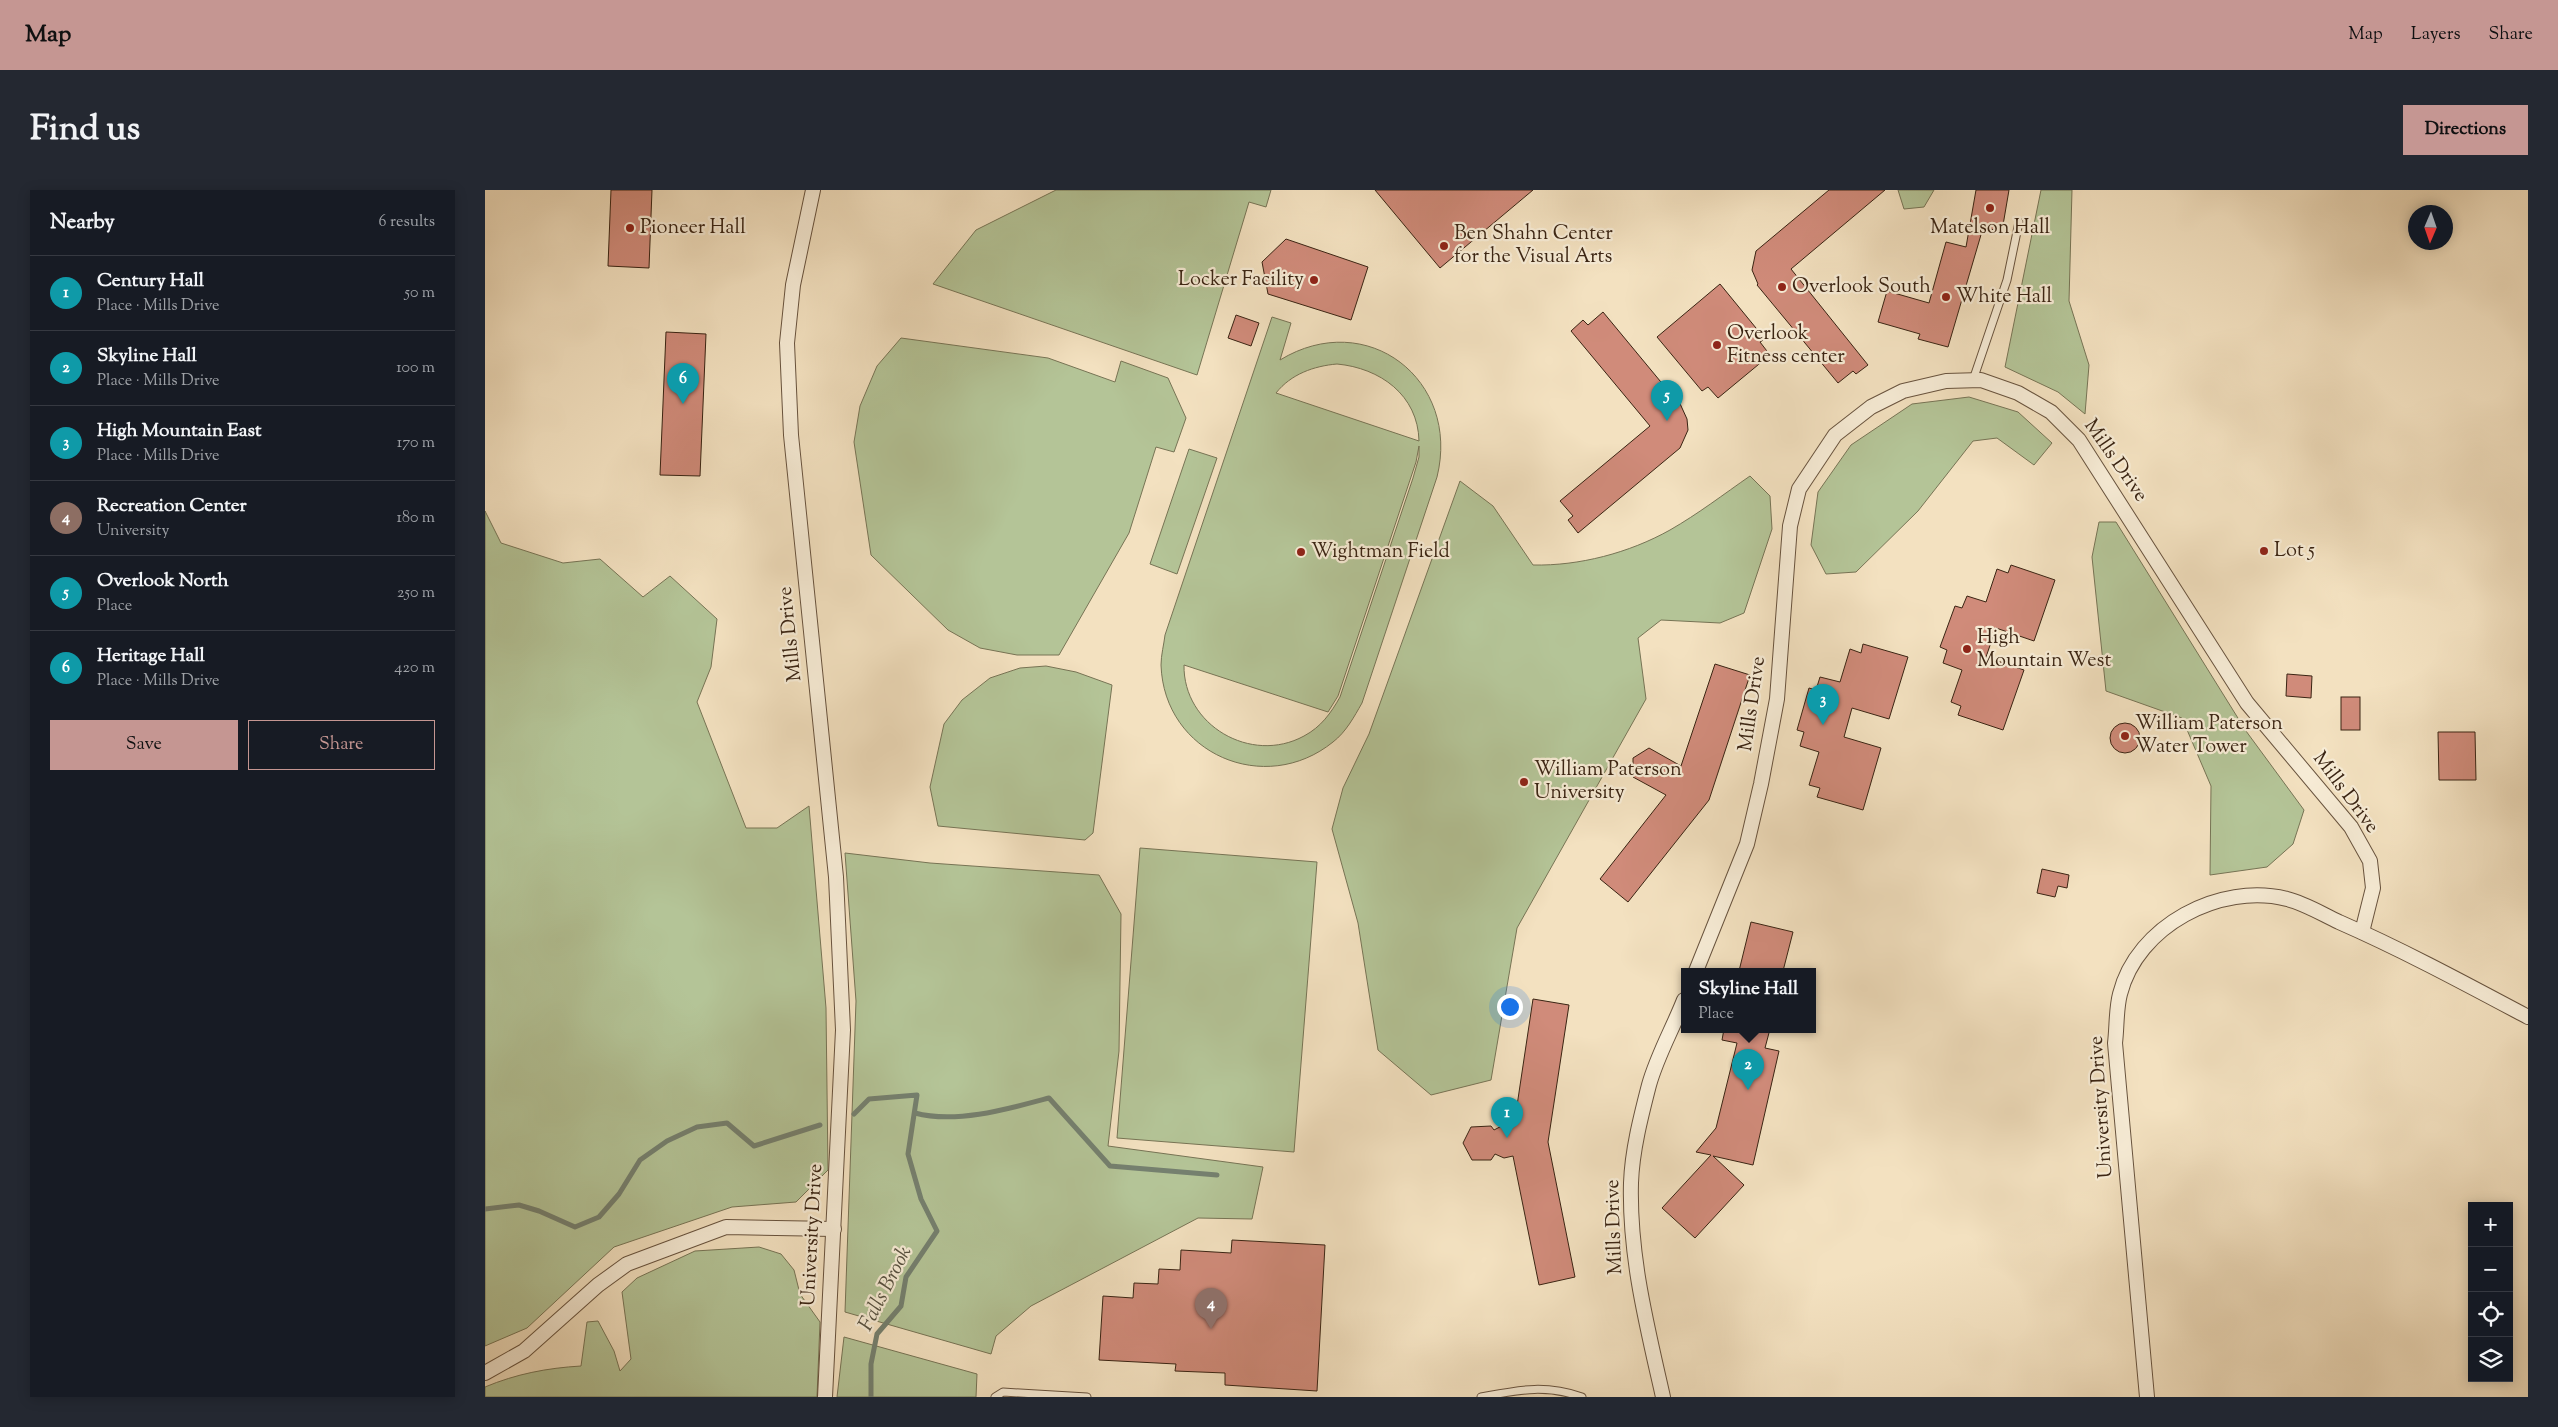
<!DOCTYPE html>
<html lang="en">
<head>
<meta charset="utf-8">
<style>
	:root { --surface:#171b24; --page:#242831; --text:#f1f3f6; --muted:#9ea1a6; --line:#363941; --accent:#c59692 }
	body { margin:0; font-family:"Sorts Mill Goudy",serif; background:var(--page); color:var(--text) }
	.controls { position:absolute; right:15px; bottom:15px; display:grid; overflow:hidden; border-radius:0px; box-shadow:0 2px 12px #0003 }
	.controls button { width:45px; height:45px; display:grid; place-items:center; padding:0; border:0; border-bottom:1px solid var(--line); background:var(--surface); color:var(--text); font:25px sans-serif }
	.compass { position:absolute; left:1923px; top:15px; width:45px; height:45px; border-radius:50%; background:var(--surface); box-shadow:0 2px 12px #0003; rotate:182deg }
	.you { position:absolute; left:1024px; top:816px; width:18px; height:18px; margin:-12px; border:4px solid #fff; border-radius:50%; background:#1a73e8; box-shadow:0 0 0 8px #1a73e833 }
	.badge { display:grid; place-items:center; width:32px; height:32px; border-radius:50%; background:var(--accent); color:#fff; font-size:16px; font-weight:700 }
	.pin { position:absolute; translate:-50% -41px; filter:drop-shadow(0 1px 2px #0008) }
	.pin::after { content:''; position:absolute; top:26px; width:18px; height:15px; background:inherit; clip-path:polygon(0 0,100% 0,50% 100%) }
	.popup { position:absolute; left:1196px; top:778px; width:135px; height:65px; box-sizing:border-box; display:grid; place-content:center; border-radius:0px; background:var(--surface); filter:drop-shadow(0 1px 4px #0005); font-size:16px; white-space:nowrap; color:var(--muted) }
	.popup b { font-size:19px; color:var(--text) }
	.popup::after { content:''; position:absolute; left:50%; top:100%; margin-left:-10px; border:10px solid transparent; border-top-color:var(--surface) }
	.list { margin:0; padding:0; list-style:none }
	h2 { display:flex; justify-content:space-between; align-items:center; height:65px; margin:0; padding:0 20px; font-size:21px }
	h2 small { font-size:16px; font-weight:400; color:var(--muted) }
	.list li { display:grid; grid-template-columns:32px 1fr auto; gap:15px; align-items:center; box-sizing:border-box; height:75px; padding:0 20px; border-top:1px solid var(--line) }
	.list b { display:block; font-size:19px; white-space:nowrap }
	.list p { margin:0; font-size:16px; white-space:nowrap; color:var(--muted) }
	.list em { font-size:16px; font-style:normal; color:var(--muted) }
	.actions { display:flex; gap:10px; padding:15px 20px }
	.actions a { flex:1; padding:11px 0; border:1px solid var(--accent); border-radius:0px; text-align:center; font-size:18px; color:var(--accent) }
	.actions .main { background:var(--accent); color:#111 }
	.icon { flex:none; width:28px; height:28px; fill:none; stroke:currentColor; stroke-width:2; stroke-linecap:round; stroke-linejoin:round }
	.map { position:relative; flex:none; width:2043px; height:1207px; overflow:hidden; border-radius:0px }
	header { display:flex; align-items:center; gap:30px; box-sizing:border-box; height:70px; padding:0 25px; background:var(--accent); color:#111 }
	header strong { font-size:24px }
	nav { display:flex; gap:28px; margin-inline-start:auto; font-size:18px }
	.intro { display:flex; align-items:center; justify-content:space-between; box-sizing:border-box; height:120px; padding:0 30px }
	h1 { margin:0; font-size:35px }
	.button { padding:12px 22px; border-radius:0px; background:var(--accent); color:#111; font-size:18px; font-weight:700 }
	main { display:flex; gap:30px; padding:0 30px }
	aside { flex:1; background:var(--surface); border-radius:0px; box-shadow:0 2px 12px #0003 }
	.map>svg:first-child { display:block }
</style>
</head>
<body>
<header>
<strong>Map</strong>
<nav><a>Map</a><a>Layers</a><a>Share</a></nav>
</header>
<div class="intro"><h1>Find us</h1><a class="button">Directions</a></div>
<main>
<aside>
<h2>Nearby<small>6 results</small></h2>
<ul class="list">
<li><span class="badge" style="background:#0f9aa8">1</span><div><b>Century Hall</b><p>Place · Mills Drive</p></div><em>50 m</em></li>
<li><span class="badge" style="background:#0f9aa8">2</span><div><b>Skyline Hall</b><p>Place · Mills Drive</p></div><em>100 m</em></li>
<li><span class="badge" style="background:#0f9aa8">3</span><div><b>High Mountain East</b><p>Place · Mills Drive</p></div><em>170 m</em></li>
<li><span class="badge" style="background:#8d6e63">4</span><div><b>Recreation Center</b><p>University</p></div><em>180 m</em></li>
<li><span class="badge" style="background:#0f9aa8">5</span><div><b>Overlook North</b><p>Place</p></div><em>250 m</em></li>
<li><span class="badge" style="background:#0f9aa8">6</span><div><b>Heritage Hall</b><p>Place · Mills Drive</p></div><em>420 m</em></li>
</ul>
<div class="actions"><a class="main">Save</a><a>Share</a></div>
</aside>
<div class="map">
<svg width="2043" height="1207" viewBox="0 0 2043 1207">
	<rect width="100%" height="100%" fill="#f3e1c0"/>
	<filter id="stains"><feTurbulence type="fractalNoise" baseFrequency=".004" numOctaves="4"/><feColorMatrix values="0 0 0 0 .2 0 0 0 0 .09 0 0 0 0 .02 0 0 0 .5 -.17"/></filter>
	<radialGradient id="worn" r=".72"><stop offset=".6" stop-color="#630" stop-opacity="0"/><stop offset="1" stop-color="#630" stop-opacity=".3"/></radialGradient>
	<g fill="#b4c497" stroke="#777455" fill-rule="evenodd">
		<path d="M571 0H786L781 17 764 12 712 185 448 94 491 40Z"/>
		<path d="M1413 0H1449L1439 17 1419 19Z"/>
		<path d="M1556 0H1587L1584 111 1604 175 1600 224 1573 202 1520 177Z"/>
		<path d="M787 127 806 133 795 170C882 117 976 190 952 287L877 513C869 527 861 542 848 552 780 607 679 564 676 475 676 465 679 454 680 445ZM852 174C895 178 933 205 934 251L791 203C806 184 829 176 852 174ZM934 256V267L928 288 855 507C846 523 836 537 819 546 766 575 698 535 699 475L843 522 853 506 931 272Z"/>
		<path d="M416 148 563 168 630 192 636 171 683 188 701 228 689 262 671 257 644 343 574 465H532L495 458 463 440 386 365 369 252 375 216 392 176Z"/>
		<path d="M1484 207 1533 222 1567 253 1549 275 1512 248 1488 251 1433 321 1371 382 1341 384 1326 355 1333 302 1366 255 1427 214Z"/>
		<path d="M704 259 732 268 692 384 665 374Z"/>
		<path d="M1265 286 1285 306 1287 339 1259 423 1235 433 1176 430 1153 448 1161 509 1032 738 1006 890 946 905 893 860 873 733 847 639 858 598 884 544 975 291 1008 316 1048 375C1094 376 1144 363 1185 340 1213 324 1239 304 1265 286Z"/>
		<path d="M0 321 16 353 78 373 115 369 158 407 185 386 232 429 226 477 212 512 261 638H292L324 616 341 818 343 980 311 1012 247 1017 129 1057 42 1138 0 1156Z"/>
		<path d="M1614 332H1631L1761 541 1819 620 1808 654 1782 677 1725 685 1726 596 1697 528 1621 501 1607 367Z"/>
		<path d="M561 476 591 482 627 495 608 643 600 650 453 636 445 597 459 534 477 510 505 488 535 478Z"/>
		<path d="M655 658 832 672 809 962 632 948Z"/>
		<path d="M360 663 445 673 614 685 636 724 634 861 623 956 778 977 767 1029 713 1028 546 1116 511 1146 506 1164 360 1122 371 811Z"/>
		<path d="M274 1057 296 1064 309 1080 315 1104 335 1132 332 1207H0V1197C31 1184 62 1178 96 1176L102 1132 113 1131 129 1161 135 1181 146 1169 137 1102 152 1088 210 1061Z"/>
		<path d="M359 1147 492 1184 491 1207H352Z"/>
	</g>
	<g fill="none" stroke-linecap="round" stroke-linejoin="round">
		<g stroke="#75806f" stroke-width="5">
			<path d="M430 923C471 934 523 919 564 908L625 976 732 985"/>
			<path d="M369 924 384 909 432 905 423 964 436 1009 452 1041 421 1087 416 1116 392 1144 386 1174V1207"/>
			<path d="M0 1019 34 1015 54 1021 90 1037 114 1027 134 1004 155 970 182 951 212 937 242 933 269 956 335 935"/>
		</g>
	</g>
	<g fill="#d08b7a" stroke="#3a2413">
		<path d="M126 0H167L164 78 123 76Z"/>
		<path d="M890 0H1048L955 78Z"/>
		<path d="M1344 0H1400L1306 79 1383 175 1371 184 1368 181 1353 193 1272 95 1273 94 1267 80 1271 61Z"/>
		<path d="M1491 0H1524L1517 41 1498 38 1463 157 1433 149 1435 144 1393 132 1402 101 1444 113 1461 52 1481 57Z"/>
		<path d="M801 49 883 77 866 130 783 104 777 72Z"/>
		<path d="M1235 94 1280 149 1275 152 1285 165 1233 208 1223 197 1217 201 1172 147Z"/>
		<path d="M1118 122 1190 209 1192 207 1202 229 1203 240 1195 258 1093 343 1083 330 1088 326 1075 311 1165 236 1086 141 1098 130 1103 135Z"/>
		<path d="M751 125 774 133 766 156 743 148Z"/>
		<path d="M181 142 221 144 215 286 175 285Z"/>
		<path d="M1526 375 1570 390 1549 451 1511 438 1501 467 1539 480 1518 540 1473 525 1476 516 1466 512 1477 480 1458 473 1462 460 1455 457 1470 416 1477 418 1482 406 1501 412 1512 379 1523 383Z"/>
		<path d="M1378 454 1423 467 1404 529 1367 518 1359 547 1396 558 1378 620 1332 607 1335 598 1324 595 1334 562 1315 556 1319 542 1312 540 1324 498 1331 500 1335 487 1355 492 1365 459 1376 463Z"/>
		<path d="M1230 474 1265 485 1224 610 1143 712 1115 689 1181 605 1148 587V568L1164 558 1196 576Z"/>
		<path d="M1802 484 1827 486 1826 508 1801 506Z"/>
		<rect x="1856" y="507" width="19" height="33"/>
		<circle cx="1640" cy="548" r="15"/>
		<path d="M1953 542H1990L1991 590H1954Z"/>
		<path d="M1557 679 1584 685 1582 698 1573 696 1570 707 1552 703Z"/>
		<path d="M1266 732 1308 742 1298 781H1254Z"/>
		<path d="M1048 809 1084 815 1063 952 1090 1087 1054 1095 1028 966 1019 968 1010 964 1006 970H987L978 953 986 937 1006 936 1009 940 1030 929Z"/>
		<path d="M1239 839H1285L1280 858 1294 861 1268 975 1228 966 1259 995 1210 1048 1177 1018 1226 965 1211 962 1231 938 1252 853 1237 850Z"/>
		<path d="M747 1050 840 1055 832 1201 740 1195V1183L690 1181 691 1174 614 1170 618 1106 648 1108 649 1093 673 1094 674 1079 695 1080 696 1060 746 1063Z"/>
	</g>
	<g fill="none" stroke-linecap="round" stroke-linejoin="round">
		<defs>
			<g id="lane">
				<path d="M1488 190 1522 90 1534 32"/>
				<path d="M510 1207 518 1202 602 1207"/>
				<path d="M996 1207C1034 1200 1059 1194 1097 1207"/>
			</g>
			<g id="street">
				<path d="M328 0 308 95 302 153 306 245 351 687 358 840 340 1207"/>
				<path d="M1211 781 1262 654 1276 594 1292 509 1305 336 1314 299 1350 245 1386 217 1418 201 1461 191 1496 190 1533 203 1566 222 1594 250 1762 513 1866 637 1885 671 1888 698 1877 742"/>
				<path d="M0 1183 39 1161 113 1095 142 1074 241 1037 349 1039"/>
				<path d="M1178 1207C1162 1136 1144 1066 1146 993 1147 961 1156 926 1164 895 1172 866 1188 838 1199 810"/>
				<path d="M1662 1207 1630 853C1632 837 1631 819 1635 804 1652 736 1735 692 1802 709 1819 713 1837 724 1854 732 1918 760 1981 794 2043 827"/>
			</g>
		</defs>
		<use href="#lane" stroke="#68533e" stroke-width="9"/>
		<use href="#street" stroke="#68533e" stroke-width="16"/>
		<use href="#lane" stroke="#f7ecd6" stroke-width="7"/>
		<use href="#street" stroke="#f7ecd6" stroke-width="14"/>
	</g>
	<g fill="#8f2418" stroke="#f7ecd6" stroke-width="2">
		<circle cx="1505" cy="18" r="5"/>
		<circle cx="145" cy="38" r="5"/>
		<circle cx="959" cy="56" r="5"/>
		<circle cx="829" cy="90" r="5"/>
		<circle cx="1297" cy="97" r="5"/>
		<circle cx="1461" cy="107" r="5"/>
		<circle cx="1232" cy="155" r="5"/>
		<circle cx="1779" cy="361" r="5"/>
		<circle cx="816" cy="362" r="5"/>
		<circle cx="1482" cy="459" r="5"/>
		<circle cx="1640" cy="546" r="5"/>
		<circle cx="1039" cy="592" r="5"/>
	</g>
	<g text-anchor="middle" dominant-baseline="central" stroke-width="4.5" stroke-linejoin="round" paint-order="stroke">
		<g font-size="20" fill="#3a2413" stroke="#f7ecd6" text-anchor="start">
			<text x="155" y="38">Pioneer Hall</text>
			<text x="1505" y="38" text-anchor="middle">Matelson Hall</text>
			<text x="969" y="44">Ben Shahn Center<tspan x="969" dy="23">for the Visual Arts</tspan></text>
			<text x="819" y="90" text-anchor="end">Locker Facility</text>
			<text x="1307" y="97">Overlook South</text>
			<text x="1471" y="107">White Hall</text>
			<text x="1242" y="144">Overlook<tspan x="1242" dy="23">Fitness center</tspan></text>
			<text x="1789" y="361">Lot 5</text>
			<text x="826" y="362">Wightman Field</text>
			<text x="1492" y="448">High<tspan x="1492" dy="23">Mountain West</tspan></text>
			<text x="1650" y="534">William Paterson<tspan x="1650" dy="23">Water Tower</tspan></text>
			<text x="1049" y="580">William Paterson<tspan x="1049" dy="23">University</tspan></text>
		</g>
		<g font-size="20" fill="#3a2413" stroke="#f7ecd6">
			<text transform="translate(1630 271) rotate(55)">Mills Drive</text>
			<text transform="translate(306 444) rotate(-96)">Mills Drive</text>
			<text transform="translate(1268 514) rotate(-82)">Mills Drive</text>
			<text transform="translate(1860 603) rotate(53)">Mills Drive</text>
			<text transform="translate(1617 917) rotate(-94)">University Drive</text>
			<text transform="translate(1130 1037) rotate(-92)">Mills Drive</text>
			<text transform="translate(328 1045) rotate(-87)">University Drive</text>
		</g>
		<g font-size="21" font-style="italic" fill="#585241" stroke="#f7ecd6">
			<text transform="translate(401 1099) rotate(-63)">Falls Brook</text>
		</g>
	</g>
	<rect width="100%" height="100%" filter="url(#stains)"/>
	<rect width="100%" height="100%" fill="url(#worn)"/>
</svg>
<div class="controls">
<button>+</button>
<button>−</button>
<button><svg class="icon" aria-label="locate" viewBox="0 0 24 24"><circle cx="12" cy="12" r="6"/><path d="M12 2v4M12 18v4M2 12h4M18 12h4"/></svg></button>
<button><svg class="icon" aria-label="layers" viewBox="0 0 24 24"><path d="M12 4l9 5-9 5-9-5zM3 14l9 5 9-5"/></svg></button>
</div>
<svg class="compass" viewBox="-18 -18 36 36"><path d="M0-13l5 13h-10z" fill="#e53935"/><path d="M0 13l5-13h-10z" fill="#9ea1a6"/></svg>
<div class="you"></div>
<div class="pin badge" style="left:1022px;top:948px;background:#0f9aa8">1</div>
<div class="pin badge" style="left:1263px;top:900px;background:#0f9aa8">2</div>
<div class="popup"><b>Skyline Hall</b>Place</div>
<div class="pin badge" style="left:1338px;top:535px;background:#0f9aa8">3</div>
<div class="pin badge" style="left:726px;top:1139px;background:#8d6e63">4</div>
<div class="pin badge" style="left:1182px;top:231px;background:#0f9aa8">5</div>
<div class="pin badge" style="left:198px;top:214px;background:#0f9aa8">6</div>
</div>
</main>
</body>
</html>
